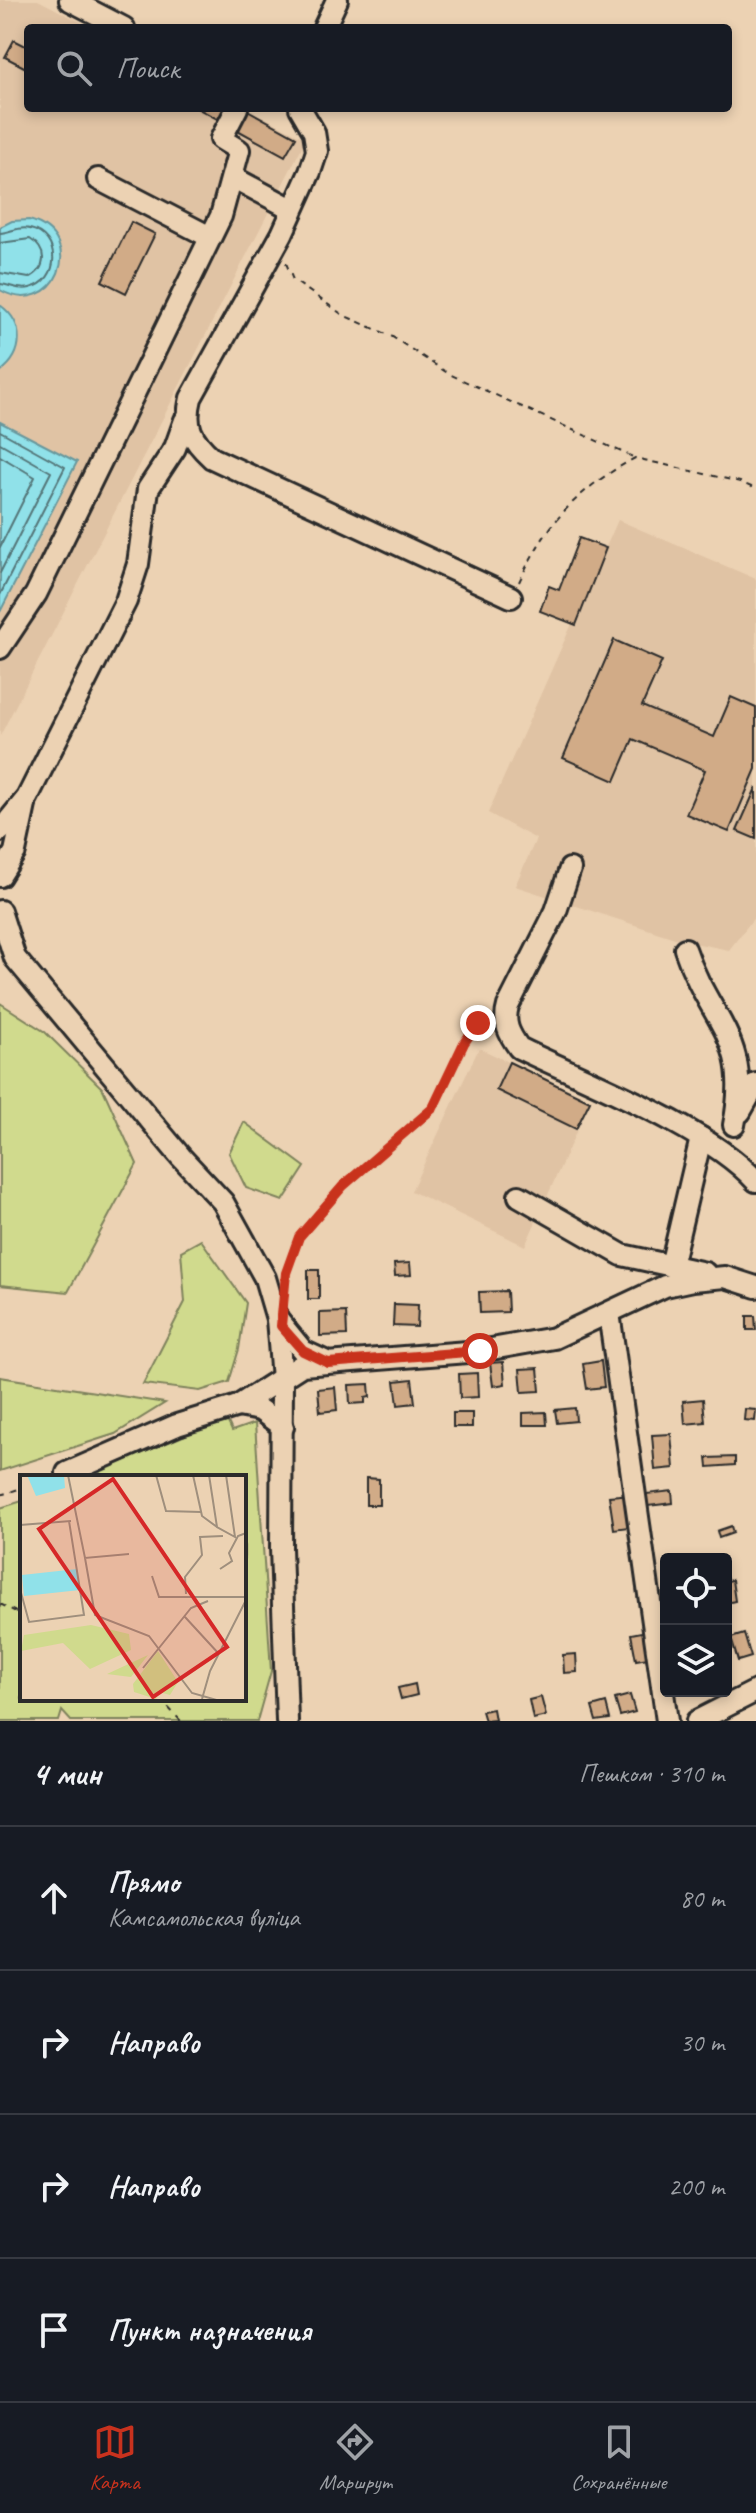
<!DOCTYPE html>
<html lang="ru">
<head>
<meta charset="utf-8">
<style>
	:root { --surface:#171b24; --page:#242831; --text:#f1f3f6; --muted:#9ea1a6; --line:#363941; --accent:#c8321e }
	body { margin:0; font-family:Caveat,sans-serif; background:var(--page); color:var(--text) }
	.controls { position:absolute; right:24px; bottom:24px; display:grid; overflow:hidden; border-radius:8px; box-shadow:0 4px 12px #0003 }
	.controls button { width:72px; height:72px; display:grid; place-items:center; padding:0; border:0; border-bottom:2px solid var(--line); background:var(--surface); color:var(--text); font:40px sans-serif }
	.stop { position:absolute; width:24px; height:24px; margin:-18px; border:6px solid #c8321e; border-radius:50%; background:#fff }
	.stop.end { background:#c8321e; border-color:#fff; box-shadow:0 2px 8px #0008 }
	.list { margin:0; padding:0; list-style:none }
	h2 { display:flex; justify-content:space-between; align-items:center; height:104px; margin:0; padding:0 32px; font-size:34px }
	h2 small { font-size:26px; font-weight:400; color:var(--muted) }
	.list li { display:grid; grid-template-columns:52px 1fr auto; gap:24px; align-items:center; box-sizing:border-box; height:144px; padding:0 32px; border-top:2px solid var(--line) }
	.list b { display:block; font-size:30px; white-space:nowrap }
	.list p { margin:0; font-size:26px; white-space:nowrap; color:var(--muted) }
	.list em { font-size:26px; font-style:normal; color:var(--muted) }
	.icon { flex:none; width:44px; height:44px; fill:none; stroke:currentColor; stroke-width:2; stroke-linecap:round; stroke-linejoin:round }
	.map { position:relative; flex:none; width:756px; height:1721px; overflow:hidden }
	.search { position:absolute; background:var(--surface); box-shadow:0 4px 12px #0003; left:24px; right:24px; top:24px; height:88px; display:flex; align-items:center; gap:20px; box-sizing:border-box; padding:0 28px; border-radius:8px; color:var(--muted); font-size:30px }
	.sheet { height:680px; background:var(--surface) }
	nav { display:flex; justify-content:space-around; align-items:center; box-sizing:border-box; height:112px; border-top:2px solid var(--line); background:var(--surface); font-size:22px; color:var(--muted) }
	nav a { display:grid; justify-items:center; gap:4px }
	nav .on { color:var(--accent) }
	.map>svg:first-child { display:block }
</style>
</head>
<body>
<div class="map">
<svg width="756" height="1721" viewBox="0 0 756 1721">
	<rect width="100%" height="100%" fill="#ecd2b3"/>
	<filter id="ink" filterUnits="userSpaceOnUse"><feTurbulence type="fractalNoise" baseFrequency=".0125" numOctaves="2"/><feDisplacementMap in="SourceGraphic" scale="16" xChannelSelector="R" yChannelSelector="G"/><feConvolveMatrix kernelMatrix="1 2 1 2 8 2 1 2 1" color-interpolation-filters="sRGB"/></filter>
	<g filter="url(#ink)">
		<g fill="#e0c3a4">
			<path d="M0 0H38L92 28H28V108H246L306 139 0 736Z"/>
			<path d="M618 520 756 579V915L729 950 684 941 515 886 536 839 488 813Z"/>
			<path d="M479 1048 590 1101 525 1246 411 1191Z"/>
		</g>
		<g fill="#d0da8d" stroke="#7e825c" stroke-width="2">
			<path d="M0 1003 45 1032 103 1089 137 1164 68 1292 0 1285Z"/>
			<path d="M244 1122 305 1167 283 1201 246 1188 229 1153Z"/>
			<path d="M201 1240 246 1303 239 1349 229 1382 200 1391 143 1384 185 1302 181 1251Z"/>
			<path d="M0 1378V1377L165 1403 115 1434 0 1471Z"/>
			<path d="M226 1418 232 1431 255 1423 271 1671 257 1721H71L62 1711 59 1721H0V1508L22 1501V1699H244V1477H85Z"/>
		</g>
		<g fill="#90e1e9" stroke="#68989d" stroke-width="2">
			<path d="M29 220C90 237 55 321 0 290V227L12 221Z"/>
			<path d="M0 305C25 323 25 354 0 372Z"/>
			<path d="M0 422 77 462 0 612Z"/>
		</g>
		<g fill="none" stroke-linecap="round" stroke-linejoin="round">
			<g stroke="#537477" stroke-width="2">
				<path d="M0 233C11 232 19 226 30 229 61 236 61 281 30 288 19 291 11 285 0 284"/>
				<path d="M0 243 30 239C48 250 47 269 29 278L0 273"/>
				<path d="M0 431 65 467 0 595"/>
				<path d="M0 443 51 472 0 573"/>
				<path d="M0 456 35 477 0 547"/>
			</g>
		</g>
		<g fill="#d1ab87" stroke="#2b2b2b" stroke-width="2">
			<path d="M14 40 28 47V69L5 57Z"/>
			<path d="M197 108H226L219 120Z"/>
			<path d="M244 108 296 137 285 156 234 128Z"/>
			<path d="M131 222 155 234 126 293 102 281Z"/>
			<path d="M579 538 606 548 576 625 540 611 549 586 559 590Z"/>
			<path d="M614 640 662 661 642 706 714 737 731 697 756 708V769L729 832 686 814 705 770 633 739 615 781 563 758Z"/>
			<path d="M756 788V839L737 831Z"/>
			<path d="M509 1062 590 1101 576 1129 496 1090Z"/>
			<path d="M410 1263 411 1275 395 1276 394 1264Z"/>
			<rect x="308" y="1270" width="11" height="29"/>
			<path d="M507 1291 508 1312 480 1313 479 1292Z"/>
			<path d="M394 1304 418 1305 417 1327 393 1326Z"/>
			<path d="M346 1312 347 1335 320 1336V1313Z"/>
			<path d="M747 1316H755L756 1330H747Z"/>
			<path d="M601 1361 604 1387 587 1389 583 1364Z"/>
			<path d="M503 1362 505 1384 493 1386 490 1363Z"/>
			<path d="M538 1368 540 1391 522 1392 520 1369Z"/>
			<path d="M477 1373 478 1397 460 1398 459 1374Z"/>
			<path d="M412 1379 415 1403 398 1405 395 1381Z"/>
			<path d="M369 1384 370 1397 365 1398V1403L350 1404 349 1385Z"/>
			<path d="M335 1387 337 1410 320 1412 318 1389Z"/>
			<path d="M703 1399 705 1422 685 1424 683 1401Z"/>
			<path d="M575 1408 576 1421 557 1423 555 1410Z"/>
			<path d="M745 1409 756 1410 755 1421 744 1420Z"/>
			<path d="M546 1412 547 1425H523V1413Z"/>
			<rect x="453" y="1413" width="19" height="14"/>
			<path d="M671 1434 674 1468 655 1470 652 1435Z"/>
			<path d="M735 1457V1465L708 1467 707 1458Z"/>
			<path d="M366 1478 379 1479V1505H366Z"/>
			<path d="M672 1491 673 1503 648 1506 646 1494Z"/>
			<path d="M632 1494 636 1526 614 1529 609 1496Z"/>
			<path d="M731 1526 733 1533 719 1538 717 1531Z"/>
			<path d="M726 1576 727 1581 732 1580 735 1601 726 1603Z"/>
			<path d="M647 1631 649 1640 644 1641 648 1658 636 1660 631 1634Z"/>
			<path d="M744 1634 751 1657 738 1661 731 1638Z"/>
			<path d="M576 1654 577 1672 564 1673 563 1655Z"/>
			<path d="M415 1684 417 1695 401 1699 398 1688Z"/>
			<path d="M630 1695 635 1712 620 1716 615 1699Z"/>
			<path d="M541 1697 546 1716 533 1719 529 1700Z"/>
			<path d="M606 1703 610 1719 596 1721 592 1707Z"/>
			<path d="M493 1709 495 1720 485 1721 482 1711Z"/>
		</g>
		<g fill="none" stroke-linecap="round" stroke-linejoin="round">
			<defs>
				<g id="minor">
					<path d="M70 0 124 28"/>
					<path d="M324 28 337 0"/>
					<path d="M300 108 314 132 317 151 310 172 282 234 191 398C184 426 191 439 212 458L511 597"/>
					<path d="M234 178 292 209"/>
					<path d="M98 179 210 237"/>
					<path d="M0 648 36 594 221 216 239 150 221 139 237 108"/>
					<path d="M0 831 27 798 126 601 138 564 148 489 175 448 185 420"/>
					<path d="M570 869 556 911 508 1006C503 1023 509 1034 519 1048 587 1081 707 1127 756 1181"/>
					<path d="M0 876 15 852 25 805"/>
					<path d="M0 911 15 958 181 1157 223 1202 265 1278 277 1319 282 1379 281 1548 287 1721"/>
					<path d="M685 949C710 1024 752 1036 734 1125"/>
					<path d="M740 1112 756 1084"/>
					<path d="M519 1196 622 1255 705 1273"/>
					<path d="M671 1266 701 1138"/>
					<path d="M609 1313 667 1721"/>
					<path d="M277 1319 303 1351 327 1362"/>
					<path d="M238 1406 260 1410 283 1427"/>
					<path d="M67 1473 177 1425 238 1406 302 1365 480 1351 554 1338 665 1286 693 1280 725 1277 756 1287"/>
					<path d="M697 1721 756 1691"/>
				</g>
			</defs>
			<use href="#minor" stroke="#2b2b2b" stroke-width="26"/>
			<g stroke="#2b2b2b" stroke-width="2" stroke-dasharray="6 6" stroke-linecap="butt">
				<path d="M286 263 293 280 343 315 391 336 449 374 635 458"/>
				<path d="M519 582C547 522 578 489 635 458L740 482 756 489"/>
				<path d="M285 1281C293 1222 347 1180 391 1143 404 1131 422 1121 433 1107 457 1077 457 1038 490 1014"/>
				<path d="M0 1495 22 1488"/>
				<path d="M0 1604 22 1615"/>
				<path d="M160 1699 181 1721"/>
			</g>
			<use href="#minor" stroke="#ecd2b3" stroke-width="20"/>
		</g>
	</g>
	<g fill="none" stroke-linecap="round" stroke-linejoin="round" filter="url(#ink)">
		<path stroke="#c8321e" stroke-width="10" d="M478 1023 464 1043 433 1108 343 1186 299 1237 286 1273 281 1326 303 1351 328 1363 480 1351"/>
	</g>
	<g transform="translate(20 1475)">
		<rect width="226" height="226" fill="#ecd2b3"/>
		<path d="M71 150 109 159 111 175 70 194 43 168 1 176 4 160ZM138 176 158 207 150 220 139 217 136 224 114 217 113 209ZM128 180 111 202 87 199Z" fill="#d0da8d"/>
		<path d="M7 0H44L45 13 16 21ZM57 94 60 115 4 121 2 100Z" fill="#90e1e9"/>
		<path fill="none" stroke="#9f8f7d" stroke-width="2" d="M48 0 65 83 109 79M136 0 146 36 181 37M173 0 182 41 197 52M189 0 197 52 215 62 206 0M0 50 51 46M65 83 75 140 129 161 172 218 200 226M200 94 212 86 209 78 218 61 226 58M132 101 139 122H226M0 114 9 147 64 140 49 46M166 119 165 102 182 80 180 62 203 61M165 142 199 179M123 193 171 133 188 126M182 224 190 196 226 125"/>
		<path fill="#d62828" fill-opacity="0.15" stroke="#d62828" stroke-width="4" d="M93 4 207 172 133 222 19 54Z"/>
		<rect width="226" height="226" fill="none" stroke="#2b2b2b" stroke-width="4"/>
	</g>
</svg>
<div class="controls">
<button><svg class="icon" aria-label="locate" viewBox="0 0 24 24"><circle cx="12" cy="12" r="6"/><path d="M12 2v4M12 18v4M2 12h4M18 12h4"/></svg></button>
<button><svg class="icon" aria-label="layers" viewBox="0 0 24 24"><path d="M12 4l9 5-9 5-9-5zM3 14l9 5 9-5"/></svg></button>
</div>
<div class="stop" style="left:480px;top:1351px"></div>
<div class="stop end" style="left:478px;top:1023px"></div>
<div class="search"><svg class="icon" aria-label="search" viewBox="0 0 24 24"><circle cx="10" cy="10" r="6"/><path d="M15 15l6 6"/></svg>Поиск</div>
</div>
<section class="sheet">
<h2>4 мин<small>Пешком · 310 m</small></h2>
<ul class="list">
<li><svg class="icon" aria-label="ahead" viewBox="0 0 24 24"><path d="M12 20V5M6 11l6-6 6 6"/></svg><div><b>Прямо</b><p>Камсамольская вуліца</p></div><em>80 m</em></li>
<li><svg class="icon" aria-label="right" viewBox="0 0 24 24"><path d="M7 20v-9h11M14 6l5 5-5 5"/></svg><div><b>Направо</b></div><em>30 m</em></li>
<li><svg class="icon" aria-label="right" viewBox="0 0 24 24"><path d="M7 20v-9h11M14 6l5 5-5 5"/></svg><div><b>Направо</b></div><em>200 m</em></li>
<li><svg class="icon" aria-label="arrive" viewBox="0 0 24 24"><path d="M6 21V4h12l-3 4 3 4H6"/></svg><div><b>Пункт назначения</b></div></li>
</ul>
</section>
<nav>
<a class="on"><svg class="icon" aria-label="map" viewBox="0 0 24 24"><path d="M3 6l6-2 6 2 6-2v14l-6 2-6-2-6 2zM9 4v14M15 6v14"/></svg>Карта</a>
<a><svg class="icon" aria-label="directions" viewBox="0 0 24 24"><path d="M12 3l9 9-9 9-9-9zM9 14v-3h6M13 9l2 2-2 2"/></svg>Маршрут</a>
<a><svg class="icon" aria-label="saved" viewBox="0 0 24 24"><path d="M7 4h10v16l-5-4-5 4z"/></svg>Сохранённые</a>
</nav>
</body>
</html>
